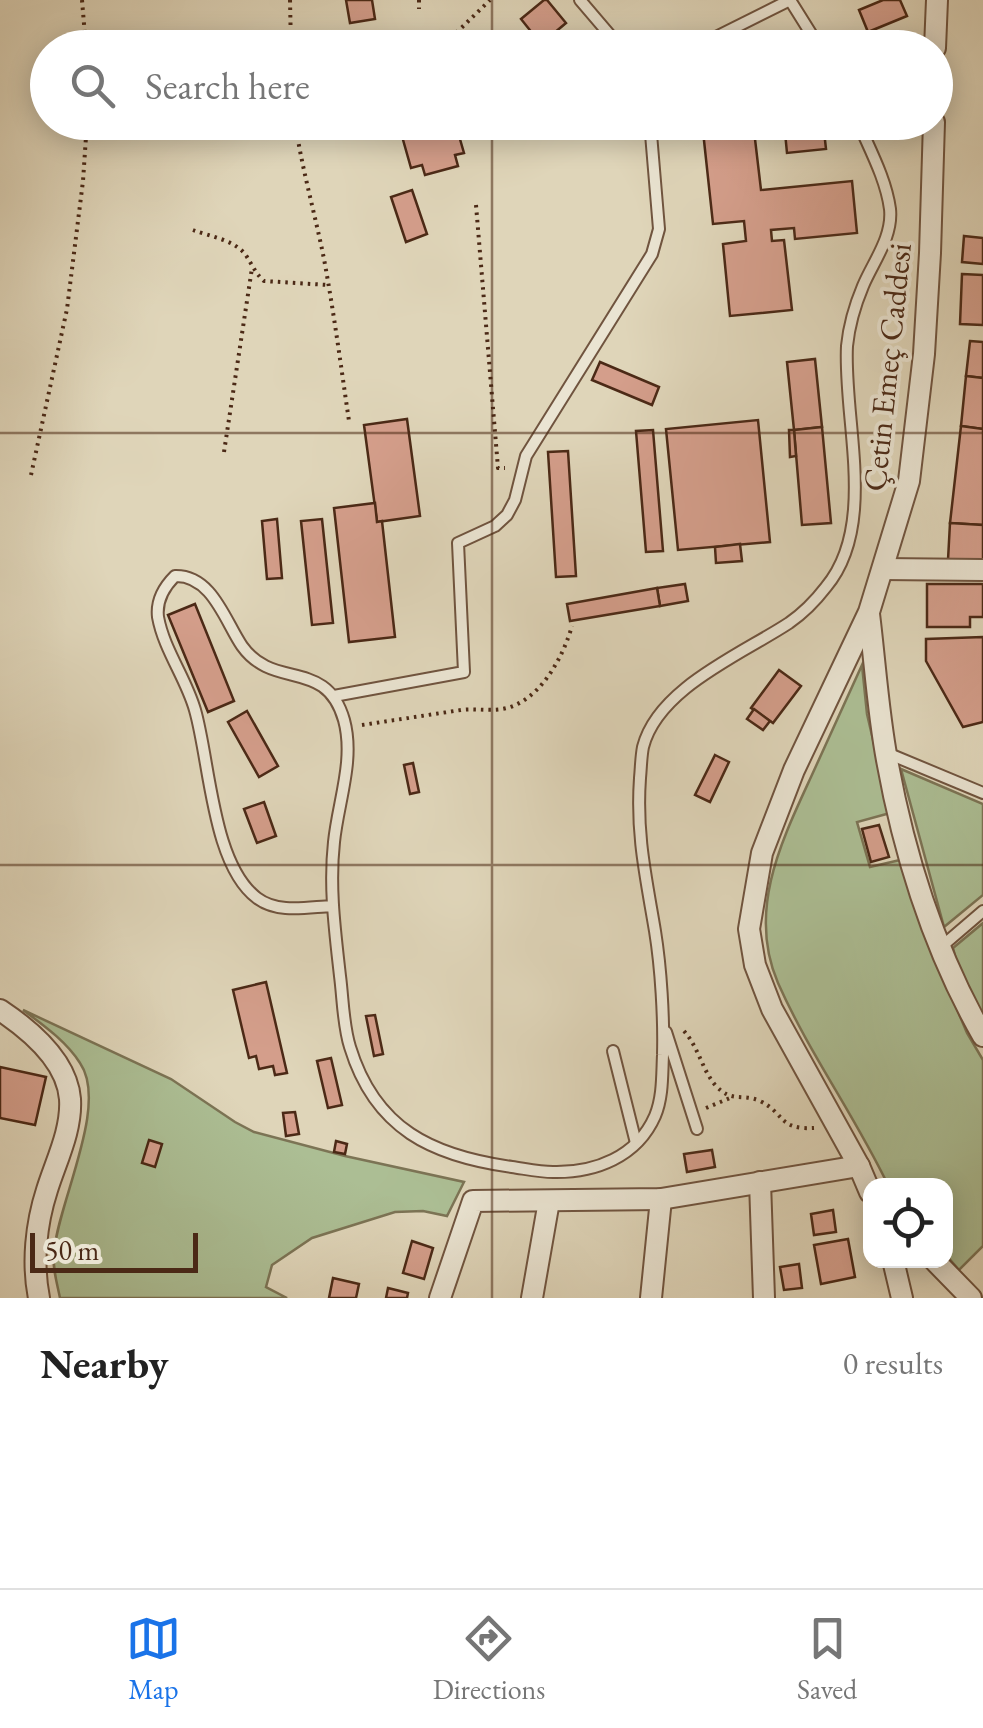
<!DOCTYPE html>
<html lang="en">
<head>
<meta charset="utf-8">
<style>
	:root { --surface:#fff; --page:#f6f6f6; --text:#222; --muted:#767676; --line:#e0e0e0; --accent:#1a73e8 }
	body { margin:0; font-family:"EB Garamond",serif; background:var(--page); color:var(--text) }
	.controls { position:absolute; right:30px; bottom:30px; display:grid; overflow:hidden; border-radius:20px; box-shadow:0 5px 25px #0003 }
	.controls button { width:90px; height:90px; display:grid; place-items:center; padding:0; border:0; border-bottom:2px solid var(--line); background:var(--surface); color:var(--text); font:50px sans-serif }
	.scale { position:absolute; left:30px; bottom:25px; width:168px; box-sizing:border-box; padding-left:10px; border:5px solid #4b2916; border-top:0; font-size:28px; line-height:35px; white-space:nowrap; color:#4b2916; -webkit-text-stroke:8px #eae4d2; paint-order:stroke }
	.list { margin:0; padding:0; list-style:none }
	h2 { display:flex; justify-content:space-between; align-items:center; height:130px; margin:0; padding:0 40px; font-size:42px }
	h2 small { font-size:32px; font-weight:400; color:var(--muted) }
	.icon { flex:none; width:55px; height:55px; fill:none; stroke:currentColor; stroke-width:2; stroke-linecap:round; stroke-linejoin:round }
	.map { position:relative; flex:none; width:983px; height:1298px; overflow:hidden }
	.search { position:absolute; background:var(--surface); box-shadow:0 5px 25px #0003; left:30px; right:30px; top:30px; height:110px; display:flex; align-items:center; gap:25px; box-sizing:border-box; padding:0 35px; border-radius:55px; color:var(--muted); font-size:38px }
	.sheet { height:290px; background:var(--surface) }
	nav { display:flex; justify-content:space-around; align-items:center; box-sizing:border-box; height:140px; border-top:2px solid var(--line); background:var(--surface); font-size:28px; color:var(--muted) }
	nav a { display:grid; justify-items:center; gap:5px }
	nav .on { color:var(--accent) }
	.map>svg:first-child { display:block }
</style>
</head>
<body>
<div class="map">
<svg width="983" height="1298" viewBox="0 0 983 1298">
	<rect width="100%" height="100%" fill="#dfd5b9"/>
	<filter id="stains"><feTurbulence type="fractalNoise" baseFrequency=".002" numOctaves="4"/><feColorMatrix values="0 0 0 0 .2 0 0 0 0 .09 0 0 0 0 .02 0 0 0 .5 -.17"/></filter>
	<radialGradient id="worn" r=".72"><stop offset=".6" stop-color="#630" stop-opacity="0"/><stop offset="1" stop-color="#630" stop-opacity=".3"/></radialGradient>
	<g fill="#acbe94" stroke="#7c7455" stroke-width="2.5">
		<path d="M862 665 867 714 890 813 857 822 870 867 900 860 943 976 967 1033 983 1060V1246L959 1270 946 1255V1186L888 1185C855 1116 809 1053 778 983 747 911 781 842 811 777 828 740 845 703 862 665Z"/>
		<path d="M901 769 983 804V895L944 927Z"/>
		<path d="M983 923V1020L956 959 953 948Z"/>
		<path d="M23 1010 171 1079 235 1122 254 1132 345 1156 464 1182 447 1216 423 1211 395 1212 312 1238 272 1265 266 1287 287 1298H60C57 1283 52 1267 54 1252 58 1202 109 1105 80 1063 66 1041 43 1025 23 1010Z"/>
	</g>
	<g fill="#d49e8b" stroke="#4b2916" stroke-width="2.5">
		<path d="M346 0H372L375 19 350 23Z"/>
		<path d="M544 0H547L566 23 541 44 521 19Z"/>
		<path d="M883 0H900L907 16 868 32 859 10Z"/>
		<path d="M398 122H455L464 153 455 155 458 166 425 175 422 165 411 168Z"/>
		<path d="M702 122H753L761 190 852 181 857 233 795 239 794 228 771 230 772 241 784 240 792 310 730 316 723 244 746 241 744 221 713 224Z"/>
		<path d="M784 122H823L826 149 787 153Z"/>
		<path d="M874 122H906L905 137 873 136Z"/>
		<path d="M412 190 427 234 406 242 391 197Z"/>
		<path d="M964 236 983 238V264L962 262Z"/>
		<path d="M962 274 983 275V325L960 324Z"/>
		<path d="M970 341 983 342V378L966 376Z"/>
		<path d="M815 359 822 427 794 430 787 362Z"/>
		<path d="M600 362 659 387 652 405 592 380Z"/>
		<path d="M966 376 983 378V429L961 426Z"/>
		<path d="M407 419 420 516 377 522 364 425Z"/>
		<path d="M758 420 770 542 678 550 666 429Z"/>
		<path d="M961 426 983 429V525L950 523Z"/>
		<path d="M822 427 831 523 802 525 794 430Z"/>
		<path d="M653 430 663 551 646 552 636 431Z"/>
		<path d="M789 430H794L796 456 790 457Z"/>
		<path d="M568 451 576 576 556 577 548 452Z"/>
		<path d="M375 503 377 522 382 521 395 637 349 642 334 508Z"/>
		<path d="M277 519 282 578 267 579 262 521Z"/>
		<path d="M322 519 333 623 312 625 301 521Z"/>
		<path d="M950 523 983 525V562L948 560Z"/>
		<path d="M740 544 742 561 716 563 715 547Z"/>
		<path d="M685 584 688 601 660 606 657 588Z"/>
		<path d="M927 584H983V617H970V627H927Z"/>
		<path d="M657 588 660 606 570 621 567 604Z"/>
		<path d="M195 604 234 701 208 712 168 615Z"/>
		<path d="M983 637V722L963 727 926 661V639Z"/>
		<path d="M779 670 801 686 773 723 751 708Z"/>
		<path d="M754 709 770 721 763 730 747 719Z"/>
		<path d="M247 711 278 766 259 777 228 722Z"/>
		<path d="M715 755 729 762 710 802 695 795Z"/>
		<path d="M413 763 419 792 410 794 404 765Z"/>
		<path d="M264 802 276 836 257 843 244 809Z"/>
		<path d="M879 825 889 857 871 862 862 829Z"/>
		<path d="M266 982 287 1073 275 1075 273 1066 259 1069 256 1056 249 1058 233 990Z"/>
		<path d="M375 1015 383 1054 374 1056 366 1016Z"/>
		<path d="M331 1058 342 1105 328 1108 317 1061Z"/>
		<path d="M0 1067 46 1077 35 1125 0 1118Z"/>
		<path d="M295 1112 299 1134 286 1136 283 1113Z"/>
		<path d="M149 1140 162 1144 155 1167 142 1163Z"/>
		<path d="M336 1141 347 1144 345 1154 334 1152Z"/>
		<path d="M712 1150 715 1167 687 1172 684 1154Z"/>
		<path d="M833 1210 836 1232 814 1235 811 1214Z"/>
		<path d="M848 1239 855 1277 821 1284 814 1245Z"/>
		<path d="M412 1241 433 1248 424 1279 403 1273Z"/>
		<path d="M799 1264 802 1288 784 1290 780 1267Z"/>
		<path d="M333 1278 359 1284 356 1298H329Z"/>
		<path d="M388 1288 408 1293 407 1298H386Z"/>
	</g>
	<g fill="none" stroke-linecap="round" stroke-linejoin="round">
		<defs>
			<g id="lane">
				<path d="M580 0 621 48"/>
				<path d="M790 0 820 48"/>
				<path d="M694 48 790 0"/>
				<path d="M334 696 464 672 458 543 495 526 507 515 515 500 526 456 652 254 659 229 650 122"/>
				<path d="M887 753 983 793"/>
				<path d="M332 906C308 907 278 914 257 898 212 864 210 762 195 710 186 678 164 650 158 617 156 600 164 587 175 576 212 575 225 621 242 646 274 691 326 657 344 720 355 760 338 802 334 842 329 887 335 931 340 976 343 999 343 1025 350 1047 375 1129 432 1156 512 1167 526 1169 540 1172 553 1172 595 1173 637 1157 655 1116 663 1097 662 1075 663 1055 664 1018 661 968 655 931 646 877 636 835 640 778 641 768 641 757 643 747 658 688 742 654 789 623 802 614 816 600 826 587 878 525 843 420 847 346 849 326 855 305 863 286 873 262 893 237 890 209 886 179 870 150 858 122"/>
				<path d="M941 947 983 911"/>
				<path d="M666 1032 697 1129"/>
				<path d="M613 1051 636 1143"/>
			</g>
			<g id="street">
				<path d="M935 48 937 0"/>
				<path d="M883 569 983 570"/>
				<path d="M869 614C875 662 878 712 887 760 904 854 935 952 983 1036"/>
				<path d="M0 1010C30 1030 67 1061 70 1099 72 1130 56 1161 47 1190 36 1224 32 1263 39 1298"/>
				<path d="M760 1182 764 1298"/>
				<path d="M870 1192 859 1166 772 1009 755 965 749 929 762 853 794 770 869 612 909 481 924 354 930 253 934 122"/>
				<path d="M893 1260 902 1298"/>
				<path d="M934 1260 971 1298"/>
				<path d="M440 1298 473 1201 661 1199 859 1166"/>
				<path d="M532 1298 549 1201"/>
				<path d="M651 1298 661 1199"/>
			</g>
		</defs>
		<use href="#lane" stroke="#70543f" stroke-width="14"/>
		<use href="#street" stroke="#70543f" stroke-width="24"/>
		<g stroke="#4b2916" stroke-width="4" stroke-dasharray="2.5 5" stroke-linecap="butt">
			<path d="M82 0 86 48"/>
			<path d="M290 0 291 48"/>
			<path d="M419 0V9"/>
			<path d="M451 38 490 0"/>
			<path d="M295 122C302 169 315 214 324 259 334 313 341 367 349 421"/>
			<path d="M476 205 498 468H505"/>
			<path d="M193 230C209 236 234 240 245 254 252 264 255 273 264 281L328 285"/>
			<path d="M224 452 252 268"/>
			<path d="M31 475 67 309 83 181 87 122"/>
			<path d="M362 725C395 720 428 715 461 710 477 708 492 712 507 708 541 699 563 657 572 626"/>
			<path d="M684 1031C699 1048 702 1070 716 1086 732 1103 742 1093 760 1101 785 1113 778 1130 814 1128"/>
			<path d="M706 1108 730 1098"/>
		</g>
		<use href="#lane" stroke="#eae4d2" stroke-width="10"/>
		<use href="#street" stroke="#eae4d2" stroke-width="20"/>
	</g>
	<path fill="none" stroke="#4b2916" stroke-width="2.5" stroke-opacity="0.55" d="M492 0V48M492 122V1298M0 433H983M0 865H983"/>
	<g text-anchor="middle" dominant-baseline="central" stroke-width="8" stroke-linejoin="round" paint-order="stroke">
		<g font-size="32" fill="#4b2916" stroke="#eae4d2">
			<text transform="translate(887 367) rotate(-84)">Çetin Emeç Caddesi</text>
		</g>
	</g>
	<rect width="100%" height="100%" filter="url(#stains)"/>
	<rect width="100%" height="100%" fill="url(#worn)"/>
</svg>
<div class="controls">
<button><svg class="icon" aria-label="locate" viewBox="0 0 24 24"><circle cx="12" cy="12" r="6"/><path d="M12 2v4M12 18v4M2 12h4M18 12h4"/></svg></button>
</div>
<div class="scale">50 m</div>
<div class="search"><svg class="icon" aria-label="search" viewBox="0 0 24 24"><circle cx="10" cy="10" r="6"/><path d="M15 15l6 6"/></svg>Search here</div>
</div>
<section class="sheet">
<h2>Nearby<small>0 results</small></h2>
<ul class="list">
</ul>
</section>
<nav>
<a class="on"><svg class="icon" aria-label="map" viewBox="0 0 24 24"><path d="M3 6l6-2 6 2 6-2v14l-6 2-6-2-6 2zM9 4v14M15 6v14"/></svg>Map</a>
<a><svg class="icon" aria-label="directions" viewBox="0 0 24 24"><path d="M12 3l9 9-9 9-9-9zM9 14v-3h6M13 9l2 2-2 2"/></svg>Directions</a>
<a><svg class="icon" aria-label="saved" viewBox="0 0 24 24"><path d="M7 4h10v16l-5-4-5 4z"/></svg>Saved</a>
</nav>
</body>
</html>
